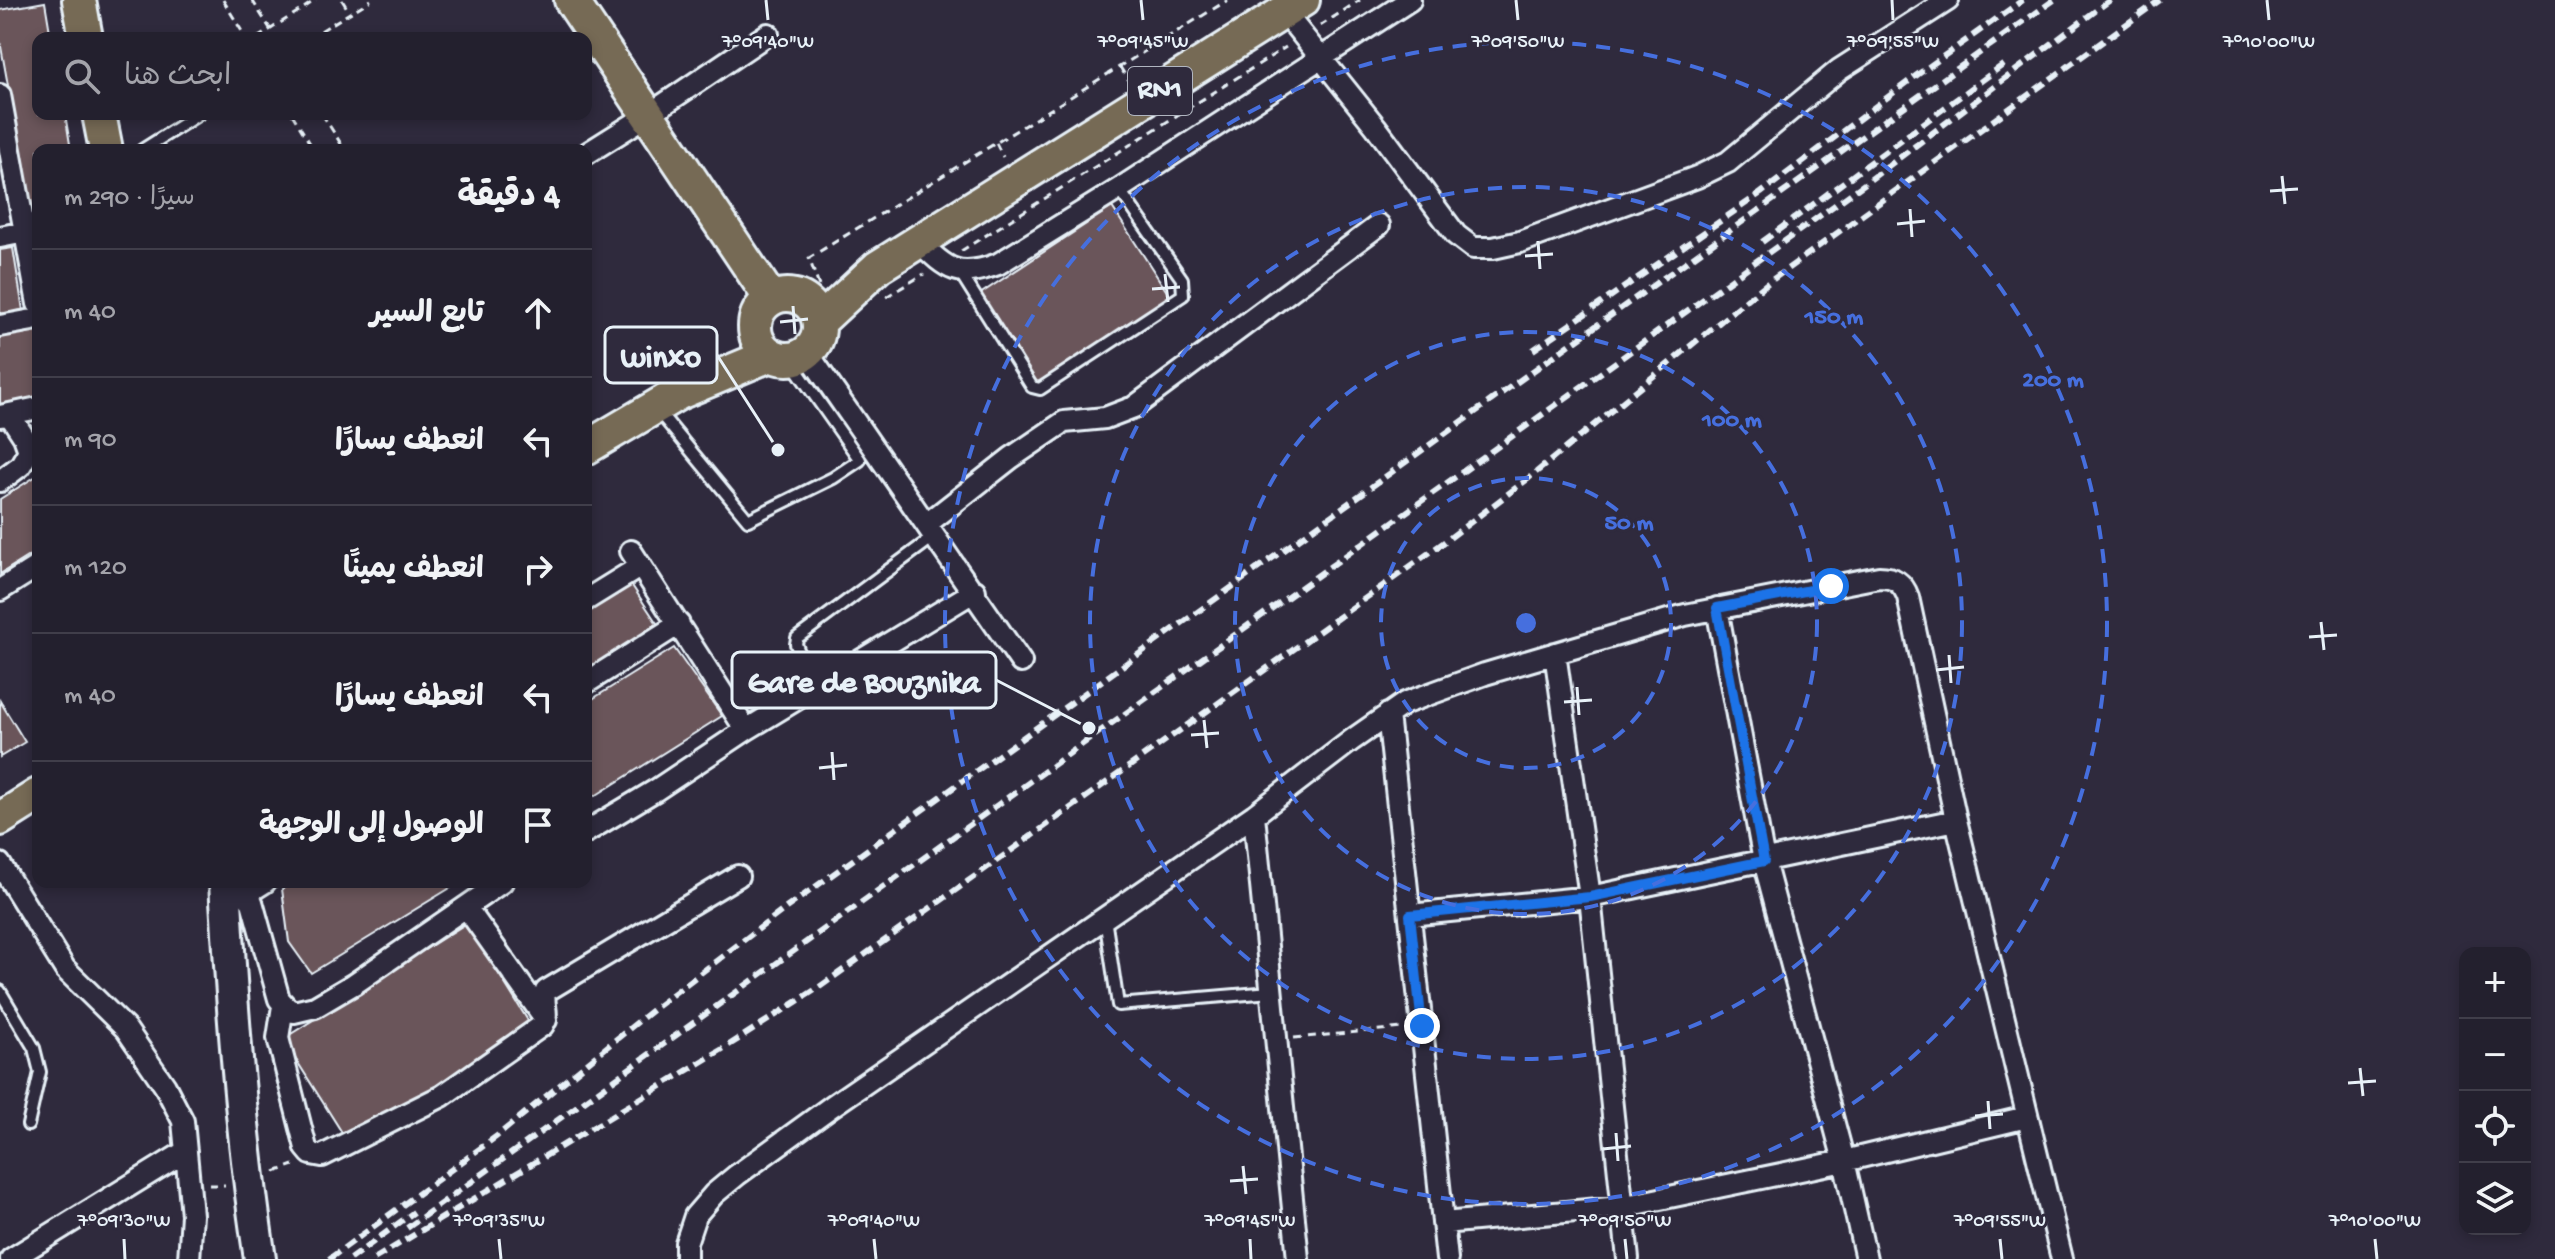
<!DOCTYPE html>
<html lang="ar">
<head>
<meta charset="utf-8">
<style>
	:root { --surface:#23202e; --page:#2f2d3a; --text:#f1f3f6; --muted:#a3a3aa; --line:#403e4a }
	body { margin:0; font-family:"Gochi Hand","Playpen Sans Arabic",sans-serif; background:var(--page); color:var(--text); direction:rtl }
	.controls { position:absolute; right:24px; bottom:24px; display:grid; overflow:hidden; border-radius:16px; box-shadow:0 4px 12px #0003 }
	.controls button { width:72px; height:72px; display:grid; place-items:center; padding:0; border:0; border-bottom:2px solid var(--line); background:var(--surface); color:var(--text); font:40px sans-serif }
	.stop { position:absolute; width:24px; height:24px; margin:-18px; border:6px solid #1a73e8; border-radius:50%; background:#fff }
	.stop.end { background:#1a73e8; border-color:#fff; box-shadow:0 2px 8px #0008 }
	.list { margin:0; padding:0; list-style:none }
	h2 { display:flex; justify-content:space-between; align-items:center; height:104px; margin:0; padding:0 32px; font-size:34px }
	h2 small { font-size:26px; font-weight:400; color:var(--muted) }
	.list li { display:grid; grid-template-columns:52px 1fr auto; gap:24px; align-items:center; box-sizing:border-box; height:128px; padding:0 32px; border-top:2px solid var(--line) }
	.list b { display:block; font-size:30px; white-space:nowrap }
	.list em { font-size:26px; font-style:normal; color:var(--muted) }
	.icon { flex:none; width:44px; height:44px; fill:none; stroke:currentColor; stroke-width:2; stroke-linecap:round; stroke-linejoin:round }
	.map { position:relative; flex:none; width:2555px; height:1259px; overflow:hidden; direction:ltr }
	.search { position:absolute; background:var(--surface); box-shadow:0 4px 12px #0003; left:32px; top:32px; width:560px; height:88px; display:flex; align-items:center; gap:20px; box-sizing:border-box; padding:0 28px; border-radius:16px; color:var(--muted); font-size:30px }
	.panel { position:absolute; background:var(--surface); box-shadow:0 4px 12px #0003; left:32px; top:144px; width:560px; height:744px; border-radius:16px; direction:rtl }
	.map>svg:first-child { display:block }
</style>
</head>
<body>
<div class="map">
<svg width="2555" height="1259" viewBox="0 0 2555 1259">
	<rect width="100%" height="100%" fill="#2f2a3d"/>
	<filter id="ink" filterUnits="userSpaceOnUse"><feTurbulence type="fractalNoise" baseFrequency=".0125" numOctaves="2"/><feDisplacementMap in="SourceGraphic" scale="16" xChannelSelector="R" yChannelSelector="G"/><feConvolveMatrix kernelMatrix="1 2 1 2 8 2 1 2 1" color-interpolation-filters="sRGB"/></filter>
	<g filter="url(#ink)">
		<path fill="#6b555a" stroke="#e8f1f8" stroke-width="2" d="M45,2L51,38H38V114H65L71,150H38V253L0,41V10Z
			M1112,207L1173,301L1038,389L977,296Z
			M13,248L23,310L0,314V250Z
			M38,328V400L0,406V335Z
			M38,475V550L0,574V499Z
			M629,581L662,631L586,677V607Z
			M674,648L722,716L595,796L586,782V703Z
			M0,701L25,742L0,757Z
			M294,882H460L311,973L289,942L282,889Z
			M467,923L532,1027L348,1142L283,1039Z"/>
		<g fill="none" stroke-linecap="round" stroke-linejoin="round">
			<defs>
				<path id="lane" d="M142,150L199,114
					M960,272L1032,387L1040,389L1183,295L1182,279L1119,189
					M659,412L748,520L833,478L860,460L789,359
					M812,690L796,644L797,638L936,535
					M1105,918L1118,1005L1271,992
					M0,991L34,1048L40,1072L28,1125"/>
				<path id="street" d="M1284,12L1376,127L1456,235L1473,248H1493L1520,242L1697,177L1728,162L1839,70L1948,0
					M0,95L38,304
					M586,154L648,115L768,34
					M0,237L25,232
					M919,242C948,270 958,279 998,264L1119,189L1410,0
					M0,326L38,319
					M807,352L1021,662
					M0,416L38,408
					M0,481L20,466L29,451L24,437L9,414
					M928,523L1011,458L1064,422L1105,418L1134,407L1379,225
					M631,551L746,730
					M0,590L38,566
					M586,600L641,566
					M1717,608L1764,861L1844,1161L1866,1259
					M1555,653L1590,897L1628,1259
					M586,683L679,624
					M1388,714L1447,1259
					M1254,815L1298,1259
					M586,832L656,790L746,730L975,591
					M0,864L65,969L126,1029L165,1086L183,1121L192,1215L189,1259
					M231,882L239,887L252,902L279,999L287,1008L294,1012L315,1007L354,984L502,882
					M246,894L265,882
					M466,907L546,1020
					M1410,915L1590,897L1956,820
					M283,1006L278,1038L306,1148L311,1154L322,1156L442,1096L543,1025C550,1012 541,1002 546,991L738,876
					M1443,1223L1621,1207L1844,1161L2027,1117
					M11,1259L186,1151
					M686,1259V1243L695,1216L714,1194L737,1175L832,1106L1254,815L1352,740L1405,703L1485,674L1685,615L1879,577C1895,577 1903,583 1908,597L1956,820L2062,1259"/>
				<path id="secondary" d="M225,882C232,1008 241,1134 260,1259"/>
				<path id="primary" d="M79,0L86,38
					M571,0L771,299
					M99,114L106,150
					M755 327a32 32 0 1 1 64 0a32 32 0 1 1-64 0Z
					M819,322L878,267L1303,0
					M586,448L679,393L770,355
					M0,819L38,795"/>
			</defs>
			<use href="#lane" stroke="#e8f1f8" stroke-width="16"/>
			<use href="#street" stroke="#e8f1f8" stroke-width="26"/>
			<use href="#secondary" stroke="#e8f1f8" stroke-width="36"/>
			<use href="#primary" stroke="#e8f1f8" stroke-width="38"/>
			<path stroke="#e8f1f8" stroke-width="3" stroke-dasharray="8 6" stroke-linecap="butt" d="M223,0L246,38
				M252,0L276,38
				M342,0L350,13
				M1320,26L1360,0
				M257,38L316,0
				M309,38L371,0
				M1120,67L1128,80
				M292,114L314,150
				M322,114L345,150
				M996,143L1003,157
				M961,251L1286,47
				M819,286L809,258L1228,0
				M886,297L924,274
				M1294,1038L1402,1028
				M275,1172L294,1165
				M209,1185H225"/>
			<use href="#lane" stroke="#2f2a3d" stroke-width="10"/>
			<use href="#street" stroke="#2f2a3d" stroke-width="20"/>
			<use href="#secondary" stroke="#2f2a3d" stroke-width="30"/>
			<use href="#primary" stroke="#766a54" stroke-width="32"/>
			<path stroke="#e8f1f8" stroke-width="6" stroke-dasharray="12 6" stroke-linecap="butt" d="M1762,242L2007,62
				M1533,350L1761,193L1917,75L2023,0
				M407,1228L1867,182L2110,0
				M329,1259L497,1136L656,1007L786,908L1492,400L2054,0
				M350,1259L414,1212
				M374,1259L726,1047L818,988L1443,543L1529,478L1765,285L2160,0"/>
		</g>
	</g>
	<g fill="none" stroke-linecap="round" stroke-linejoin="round" filter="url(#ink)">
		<path stroke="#1a73e8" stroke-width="10" d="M1422,1026L1410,915L1590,897L1764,861L1717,608L1831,586"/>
	</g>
	<path fill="none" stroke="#e8f1f8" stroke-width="3" d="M766,0L768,20M1141,0L1143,20M1516,0L1518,20M1892,0L1893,20M2267,0L2269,20M2282,176L2285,204M2270,191L2298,189M1910,209L1912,237M1897,224L1925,221M1538,241L1540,269M1525,256L1553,254M1165,274L1168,302M1152,289L1180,287M793,306L795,334M780,322L808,319M2321,622L2324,650M2309,637L2337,635M1949,655L1951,683M1936,670L1964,667M1577,687L1579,715M1564,702L1592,700M1204,720L1207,748M1191,735L1219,733M832,752L834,780M819,768L847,765M2360,1068L2363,1096M2348,1083L2376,1081M1988,1101L1990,1129M1975,1116L2003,1114M1616,1133L1618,1161M1603,1149L1631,1146M1243,1166L1246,1194M1230,1181L1258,1179M124,1239L125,1259M499,1239L501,1259M874,1239L876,1259M1250,1239L1251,1259M1625,1239L1627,1259M2000,1239L2002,1259M2375,1239L2377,1259"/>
	<g fill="none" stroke="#466fde" stroke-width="4" stroke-dasharray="14 10">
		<circle cx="1526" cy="623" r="145"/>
		<circle cx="1526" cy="623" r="291"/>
		<circle cx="1526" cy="623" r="436"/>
		<circle cx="1526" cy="623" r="581"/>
	</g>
	<g text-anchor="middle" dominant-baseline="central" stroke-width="6" stroke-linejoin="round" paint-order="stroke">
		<rect fill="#2f2a3d" stroke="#b0b5c0" stroke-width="2" x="1128" y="67" width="64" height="48" rx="6"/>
		<g font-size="28" font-weight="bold" fill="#e8f1f8">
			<text x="1160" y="91">RN1</text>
		</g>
	</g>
	<g font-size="20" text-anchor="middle" fill="#e8f1f8" stroke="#2f2a3d" stroke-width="6" stroke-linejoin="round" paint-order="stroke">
		<text x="768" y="47">7°09'40"W</text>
		<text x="1143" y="47">7°09'45"W</text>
		<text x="1518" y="47">7°09'50"W</text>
		<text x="1893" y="47">7°09'55"W</text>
		<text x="2269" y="47">7°10'00"W</text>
		<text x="124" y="1226">7°09'30"W</text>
		<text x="499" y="1226">7°09'35"W</text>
		<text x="874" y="1226">7°09'40"W</text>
		<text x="1250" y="1226">7°09'45"W</text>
		<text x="1625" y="1226">7°09'50"W</text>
		<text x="2000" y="1226">7°09'55"W</text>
		<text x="2375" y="1226">7°10'00"W</text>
	</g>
	<circle cx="1526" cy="623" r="12" fill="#466fde" stroke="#2f2a3d" stroke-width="4"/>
	<g font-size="24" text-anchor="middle" font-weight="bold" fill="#466fde" stroke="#2f2a3d" stroke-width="6" stroke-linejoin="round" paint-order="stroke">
		<text x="1834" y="323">150 m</text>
		<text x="2053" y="386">200 m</text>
		<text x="1732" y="426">100 m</text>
		<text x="1629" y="529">50 m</text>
	</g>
	<path fill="none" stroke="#e8f1f8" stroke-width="3" d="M778 450L717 355M1089 728L996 680"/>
	<g fill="#e8f1f8" stroke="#2f2a3d" stroke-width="3">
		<circle cx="778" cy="450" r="8"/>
		<circle cx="1089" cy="728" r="8"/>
	</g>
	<g fill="#2f2a3d" stroke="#e8f1f8" stroke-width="3">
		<rect x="605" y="327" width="112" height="56" rx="8"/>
		<rect x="732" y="652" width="264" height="56" rx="8"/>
	</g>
	<g font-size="32" text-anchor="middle" font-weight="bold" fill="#e8f1f8">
		<text x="661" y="366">winxo</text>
		<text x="864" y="691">Gare de Bouznika</text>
	</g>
</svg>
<div class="controls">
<button>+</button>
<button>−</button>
<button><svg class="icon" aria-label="locate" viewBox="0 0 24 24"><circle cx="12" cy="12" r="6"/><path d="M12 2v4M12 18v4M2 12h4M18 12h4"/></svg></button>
<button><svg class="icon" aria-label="layers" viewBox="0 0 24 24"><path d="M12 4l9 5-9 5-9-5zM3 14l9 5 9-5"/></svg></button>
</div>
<div class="stop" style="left:1831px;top:586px"></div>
<div class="stop end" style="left:1422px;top:1026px"></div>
<div class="search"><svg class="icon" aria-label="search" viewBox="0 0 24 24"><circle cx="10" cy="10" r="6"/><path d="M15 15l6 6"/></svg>ابحث هنا</div>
<section class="panel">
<h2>4 دقيقة<small>سيرًا · 290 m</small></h2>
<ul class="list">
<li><svg class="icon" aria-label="ahead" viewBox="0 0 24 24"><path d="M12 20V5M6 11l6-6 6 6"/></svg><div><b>تابع السير</b></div><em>40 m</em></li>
<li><svg class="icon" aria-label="left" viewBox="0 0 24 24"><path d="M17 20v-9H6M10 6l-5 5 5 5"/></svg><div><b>انعطف يسارًا</b></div><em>90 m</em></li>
<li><svg class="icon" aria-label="right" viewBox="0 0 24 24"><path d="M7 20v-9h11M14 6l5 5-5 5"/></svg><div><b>انعطف يمينًا</b></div><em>120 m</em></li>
<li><svg class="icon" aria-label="left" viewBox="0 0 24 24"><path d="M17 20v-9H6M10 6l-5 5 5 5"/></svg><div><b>انعطف يسارًا</b></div><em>40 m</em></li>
<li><svg class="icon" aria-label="arrive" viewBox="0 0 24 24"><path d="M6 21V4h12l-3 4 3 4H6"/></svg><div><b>الوصول إلى الوجهة</b></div></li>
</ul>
</section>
</div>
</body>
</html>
